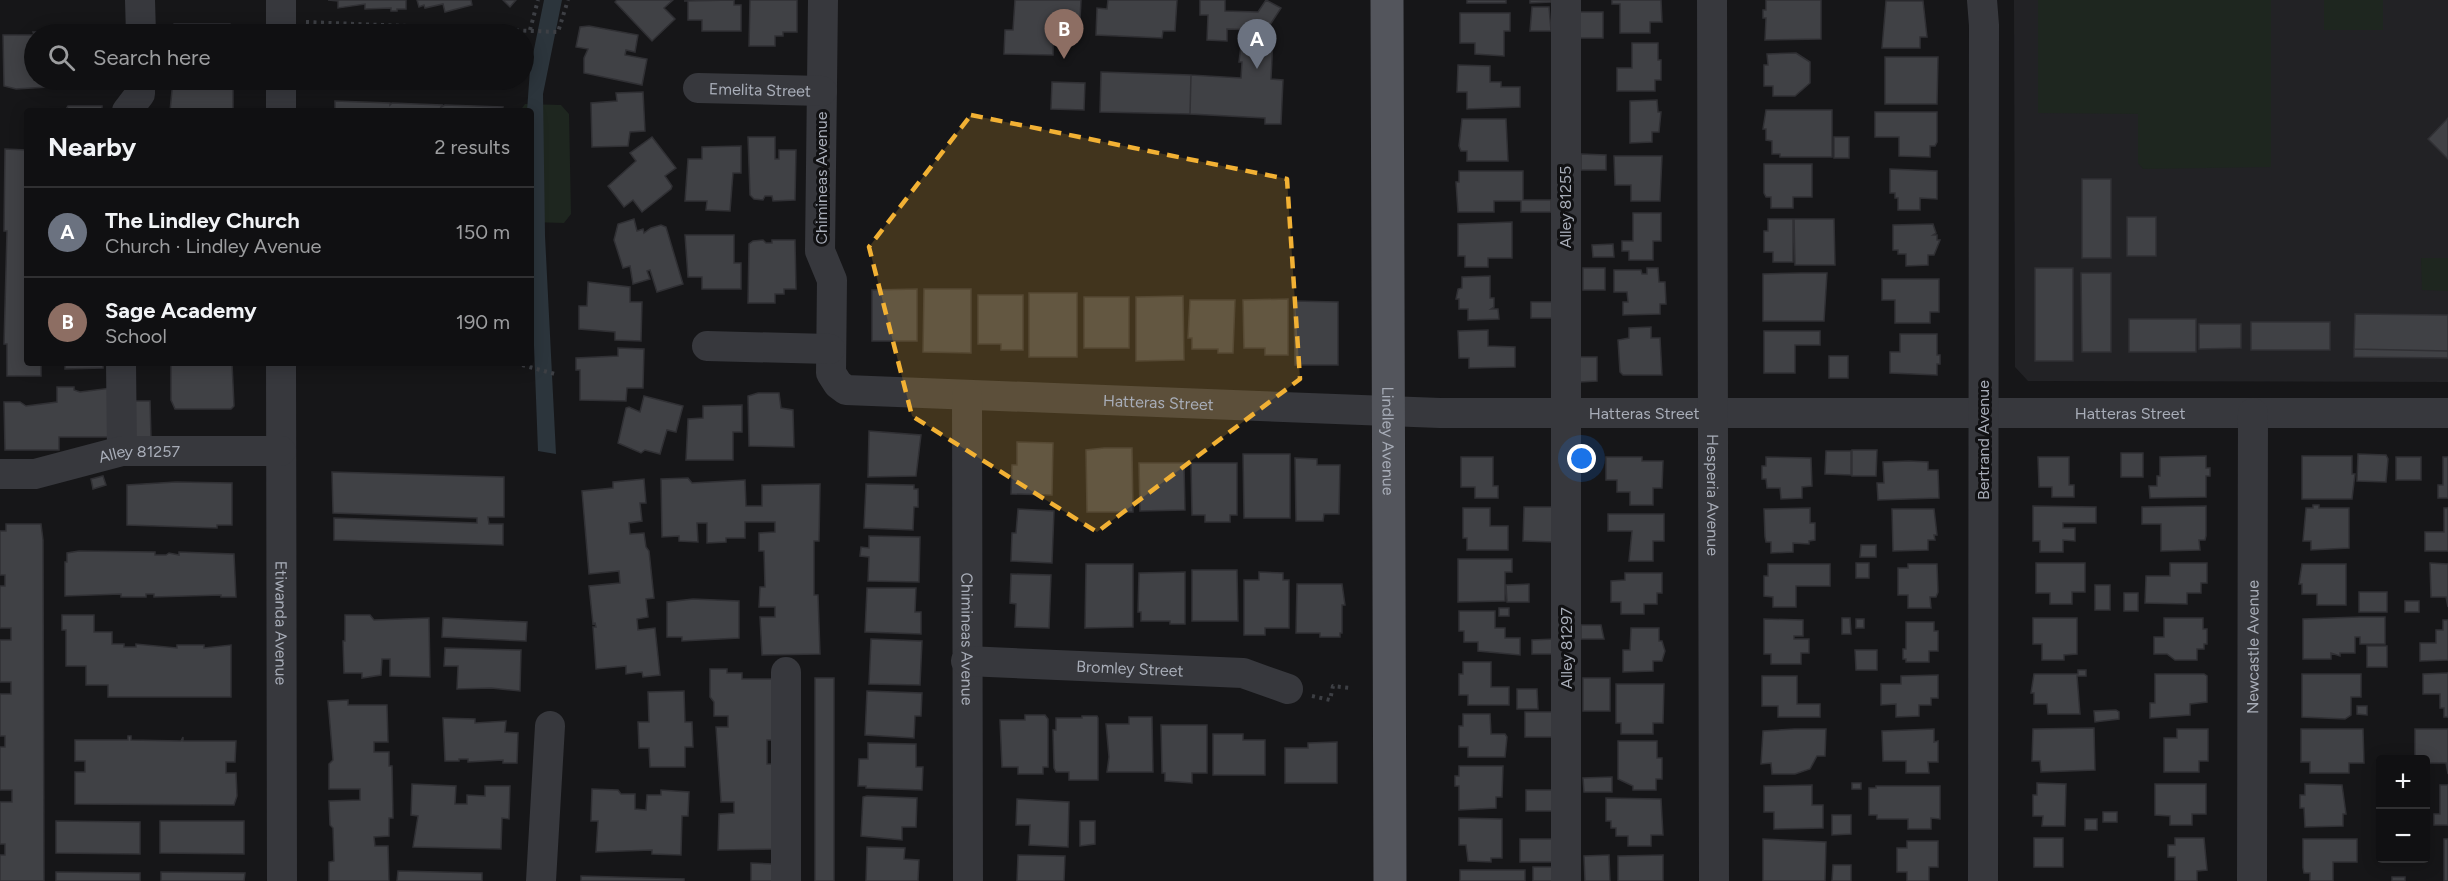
<!DOCTYPE html>
<html lang="en">
<head>
<meta charset="utf-8">
<style>
	:root { --surface:#101012; --page:#1e1e20; --text:#f1f3f6; --muted:#9c9d9f; --line:#303032; --accent:#f2b134 }
	body { margin:0; font-family:Figtree,sans-serif; background:var(--page); color:var(--text) }
	.controls { position:absolute; right:18px; bottom:18px; display:grid; overflow:hidden; border-radius:6px; box-shadow:0 3px 15px #0003 }
	.controls button { width:54px; height:54px; display:grid; place-items:center; padding:0; border:0; border-bottom:2px solid var(--line); background:var(--surface); color:var(--text); font:30px sans-serif }
	.you { position:absolute; left:1582px; top:459px; width:21px; height:21px; margin:-15px; border:4px solid #fff; border-radius:50%; background:#1a73e8; box-shadow:0 0 0 9px #1a73e833 }
	.badge { display:grid; place-items:center; width:39px; height:39px; border-radius:50%; background:var(--accent); color:#fff; font-size:20px; font-weight:700 }
	.pin { position:absolute; translate:-50% -50px; filter:drop-shadow(0 2px 3px #0008) }
	.pin::after { content:''; position:absolute; top:32px; width:21px; height:18px; background:inherit; clip-path:polygon(0 0,100% 0,50% 100%) }
	.list { margin:0; padding:0; list-style:none }
	h2 { display:flex; justify-content:space-between; align-items:center; height:78px; margin:0; padding:0 24px; font-size:26px }
	h2 small { font-size:20px; font-weight:400; color:var(--muted) }
	.list li { display:grid; grid-template-columns:39px 1fr auto; gap:18px; align-items:center; box-sizing:border-box; height:90px; padding:0 24px; border-top:2px solid var(--line) }
	.list b { display:block; font-size:22px; white-space:nowrap }
	.list p { margin:0; font-size:20px; white-space:nowrap; color:var(--muted) }
	.list em { font-size:20px; font-style:normal; color:var(--muted) }
	.icon { flex:none; width:33px; height:33px; fill:none; stroke:currentColor; stroke-width:2; stroke-linecap:round; stroke-linejoin:round }
	.map { position:relative; flex:none; width:2448px; height:881px; overflow:hidden }
	.search { position:absolute; background:var(--surface); box-shadow:0 3px 15px #0003; left:24px; top:24px; width:510px; height:66px; display:flex; align-items:center; gap:15px; box-sizing:border-box; padding:0 21px; border-radius:33px; color:var(--muted); font-size:22px }
	.panel { position:absolute; background:var(--surface); box-shadow:0 3px 15px #0003; left:24px; top:108px; width:510px; height:258px; border-radius:6px }
	.map>svg:first-child { display:block }
</style>
</head>
<body>
<div class="map">
<svg width="2448" height="881" viewBox="0 0 2448 881">
	<rect width="100%" height="100%" fill="#161618"/>
	<path fill="#222225" d="M2014,0H2448V382L2028,381L2015,367Z"/>
	<path fill="#1e261f" d="M2038,0H2271V167L2143,169L2138,163V114L2038,113Z
		M2324,0H2383V30H2324Z
		M525,104L561,105L569,114L571,214L564,223L531,222V111H520Z
		M2421,258H2448V291L2422,290Z"/>
	<path fill="#2c353c" d="M544,0H562L543,94L545,236L556,454L538,451L531,267V111H527L530,69Z"/>
	<path fill="#404145" stroke="#303034" stroke-width="1.5" d="M406,0V9H397V11H391V8L365,9V4L338,8V1L328,0Z
		M417,0H471L472,5L445,12L443,4L425,8L424,5L419,7Z
		M503,0H516L510,7Z
		M617,0H673L664,8L675,19L652,41L615,2Z
		M734,0V5H741V31H702V20H688V1H684Z
		M750,0H797V32H783V36H775V46H749Z
		M1015,0H1081L1080,21L1054,20L1053,55L1004,54L1005,30H1013Z
		M1108,0H1177L1175,31H1163L1162,38L1096,35L1097,8L1107,9Z
		M1200,0H1225V11L1258,12L1266,0L1281,8L1268,28L1267,38H1273L1271,79L1283,80L1281,124H1265V118L1190,114L1191,75L1241,78L1242,62H1239L1242,37H1258V30L1227,29V41L1207,40L1208,15H1200Z
		M1467,0H1506V3H1467Z
		M1530,0H1551V2L1530,3Z
		M1612,0H1661L1662,22H1650V33H1620V4H1612Z
		M1766,0H1821V39L1765,40L1766,18H1763V10H1766Z
		M1886,1H1923L1927,37H1920V48H1882Z
		M1532,7H1549L1551,31H1530Z
		M1580,12H1603V38H1580Z
		M1460,13H1510V31H1504V56L1475,54V43H1460Z
		M174,24H230L233,34H170Z
		M589,26L638,35L635,52L626,50L625,55L647,59L642,85L584,73V58L588,49L576,47L580,27Z
		M33,32H49V34H34V80H64V86L16,89L4,86L3,35H34Z
		M81,32L120,34L126,32V34H133H81Z
		M1632,43H1658V60H1661V80H1655V91H1617V68H1632Z
		M1796,53L1810,62V83L1795,96H1773V86H1764V65H1768L1767,54Z
		M1885,57H1938L1937,104H1885Z
		M1458,65L1490,66V82H1501V87H1520V107L1467,109V92H1457Z
		M1101,72L1191,75L1190,114L1100,112Z
		M74,80H133L125,88L80,89L74,87Z
		M173,80H233V111H170Z
		M338,80H353V82H338Z
		M397,80H430L429,87L397,85Z
		M473,80H494V89L472,88Z
		M1052,82L1085,83L1084,110L1051,109Z
		M643,92L645,131L630,132L628,146L592,147L591,103L617,101L616,93Z
		M1657,100L1658,112H1661L1659,132H1652V142L1630,143V101Z
		M335,101L390,103V105L392,103L442,105L441,107L445,105L503,107L502,111H335Z
		M68,106H102V111H65Z
		M1766,110H1832V157H1780V154H1772V141L1766,140V129H1763Z
		M1875,112H1937V142L1935,146H1930V157L1899,156V137H1875Z
		M2448,118V159L2428,139Z
		M1462,119H1506L1508,161H1467V151H1461L1459,146Z
		M652,137L676,168L665,176L672,186L671,189L642,212L633,200L624,207L608,186L636,161L630,153Z
		M748,137H775V159H779V150H796L795,200L773,201L772,196H765L763,200L754,199L750,195Z
		M1834,137H1849V158H1834Z
		M741,146V173H733L730,211L706,210L707,201H685L688,159H702V147Z
		M5,149L27,150V363H41V376H7V344H4L7,231H4Z
		M1581,154L1606,155V170H1581Z
		M1614,156H1662L1660,201H1631V185H1615Z
		M1764,164H1812V197H1793V208H1771V197H1766L1764,193Z
		M1890,169L1937,171V199L1920,198V210H1898V198H1895V193H1890Z
		M1459,171H1523V200H1551V212H1521V201H1494V212H1458L1456,182H1459Z
		M2082,179H2111V258H2082Z
		M1633,213H1661V241H1653V260H1629V251H1622V241H1633Z
		M2127,217H2156V256H2127Z
		M634,219L637,231L643,229L644,233L651,228L661,225L666,227L683,284L657,292L650,270L647,271L650,279L633,284L630,266L623,268L614,240L618,224Z
		M1768,219H1793V262H1773V252H1764V231H1768Z
		M1794,219H1834L1835,265H1795Z
		M1512,222V258H1488V267H1465V256H1458V224Z
		M1933,224L1936,233L1933,235H1937V240H1940L1934,255H1928V265L1906,266V254H1898V250H1893V225Z
		M685,235H734V263H741V289H702V277H688Z
		M763,240L766,243H772V240H795L796,289H784V294H775V303H748L749,244L753,241Z
		M1613,244L1614,257H1593L1592,245Z
		M1583,268H1605V290H1583Z
		M1647,268H1658L1659,282H1665L1666,304H1660V314L1623,315V302H1628L1627,292H1614V270H1641L1642,274H1647Z
		M2035,268H2073V361H2035Z
		M1800,273H1827L1824,321H1763V274Z
		M2081,273H2111V352H2082Z
		M1490,276V298H1494V307L1491,309H1498L1499,319L1468,320V309H1459V299H1456L1458,289L1462,288V277Z
		M1882,279H1939V312H1930V323H1895V300H1882Z
		M588,282L630,287V302H642L641,341L615,340V332L579,329V306H587Z
		M917,289V341H872V290Z
		M924,289H971V353L923,352Z
		M1029,293H1077V357H1029Z
		M978,295H1023V350H1001V344H978Z
		M1183,296L1184,360L1136,361V297Z
		M1084,297H1129V348H1084Z
		M1288,299V355H1265V348H1244L1243,300Z
		M1190,300H1235L1233,353H1218V349H1192V338H1188Z
		M1294,301L1338,302V365H1295Z
		M1531,302H1552V318H1531Z
		M2355,314L2448,315V351L2354,349Z
		M2129,319H2196V352H2129Z
		M2251,322H2330V350H2251Z
		M2199,324H2241V348L2199,349Z
		M1651,327V338H1660L1662,375H1623L1620,372L1618,340L1629,338V328Z
		M1488,330V346L1515,347V367L1469,368V358H1459L1458,331Z
		M1764,331H1820V345H1795V373H1764Z
		M1900,334H1937V355H1940V364H1937V375L1890,373V352H1900Z
		M618,348L644,349L643,388H627L626,401L580,400V370H576V358L618,356Z
		M2354,349L2448,351V358L2354,357Z
		M1829,356H1848V378H1829Z
		M1580,357H1597V381L1580,382Z
		M65,363H103V368L65,369Z
		M171,363H232L234,406L231,409H175L171,400Z
		M57,387H74V390L80,392L111,388V437H59V450H5L4,402H20L26,406L57,402Z
		M758,393H779L781,408L793,410L794,447L749,446L748,396Z
		M644,396L683,406L676,432L667,430L660,454L645,450L641,453L618,443L626,408L629,407L640,412Z
		M132,401H150L151,438H132Z
		M742,405V432H733V460H686L688,419L703,418V406Z
		M869,431L921,435L916,476L868,477Z
		M1017,442L1053,443L1052,495L1011,494L1012,465H1017Z
		M1104,448H1132L1133,512H1087L1086,450Z
		M1852,450H1877L1876,476H1852Z
		M1826,451H1851V475L1825,474Z
		M2121,453H2143V477H2121Z
		M1243,454H1290V518H1244Z
		M2358,454L2386,455L2388,459L2386,482L2357,481Z
		M2206,456V468H2210V476H2206V497L2150,498L2149,486H2157V476H2160V457Z
		M2302,456H2352V474H2355L2352,499H2302Z
		M1461,457H1493V486H1498V498H1475V487H1461Z
		M1606,457H1642V461H1663L1662,488H1653V505H1630V492H1617V480H1606Z
		M1766,457L1811,458L1812,486L1802,487V498L1781,499L1780,488H1767L1766,479H1762V466H1766Z
		M2038,457H2069V485H2074V497H2052V487H2039Z
		M2396,457H2421V480H2396Z
		M2443,457H2448V498H2438V485H2443Z
		M1295,458L1317,459V465H1340L1339,514H1324L1323,521H1296Z
		M1909,461L1928,462V470H1938L1939,498L1878,500L1877,483H1884L1883,462Z
		M1139,463H1184L1185,510L1140,511Z
		M1191,463H1237V515H1230V522H1205V515H1192Z
		M332,472L504,477V517H488L489,524H503V545L334,540V518L477,523V518L333,513Z
		M103,476L106,485L93,489L91,479Z
		M688,478L692,483L745,480L746,506H762V485L820,484L819,541H814V595H818L820,654L762,655L760,617H775V607H759L760,587H765L764,551H759V533L775,532V522H745V538H726V542L707,543V523H697L698,542L679,541V536L662,537L661,479Z
		M644,479L646,503H640L642,521L629,523L630,534L644,533L646,547L649,551L654,598L646,599L648,617L637,619L638,630L655,628L660,675L643,677L642,672L626,674V666L596,669L593,627H596L595,623L593,624L589,586L620,583L619,571L589,574L582,491L613,488V482Z
		M176,482L232,483V525H217V528L127,525V485Z
		M866,484L914,485V489H918V507H914L913,530L864,528Z
		M2313,505H2319V508H2349V548L2311,550V541H2303L2306,508H2313Z
		M2033,506L2096,507V523H2063V528H2075V541L2063,540V552H2040V541H2033Z
		M2206,506V536L2205,540H2199L2200,550L2161,551V524H2142V507Z
		M1524,507H1553V542L1523,541Z
		M1463,508H1490V526H1508V550H1467V538H1463Z
		M1810,508V523H1815V540L1809,541V544L1793,543V552L1771,553V542H1766L1765,537L1764,509Z
		M2444,508H2448V551H2425V532H2444Z
		M1018,509L1054,511L1052,563L1011,561L1012,533H1016Z
		M1892,509H1934L1937,535H1934L1935,540H1928V550L1893,551Z
		M1608,514H1664V541H1653V561H1629L1632,531H1608Z
		M6,524H41L43,540L44,881H0V855H5V844H0V802H12V790H0V747H5V736H0V694H11V682H0V640H11V628H0V586H5V575H0V531H6Z
		M869,536L920,537L919,582L868,581L869,557L860,556L861,547L869,548Z
		M1861,545H1876V557H1860Z
		M79,551L155,552V555H166L169,553L179,555V552L234,554L236,597H221V595L154,597V594H146V597H121V594L65,596V562H67V553Z
		M1458,559H1512V572H1505V601L1458,602Z
		M1856,563H1869V578H1856Z
		M2036,563H2085V592H2072V604H2050V593H2036Z
		M2170,563H2207V583H2201V593H2187V604L2145,603L2146,576H2170Z
		M2430,563L2448,564V607L2446,597H2431Z
		M1086,564H1133V627L1085,628Z
		M1768,564H1830V586H1796V607H1773V597L1764,596V576H1768Z
		M1908,564H1937L1938,592L1936,597H1930L1931,608H1908V595H1898V568H1908Z
		M2302,564H2346V605H2317V594H2302V584H2299Z
		M1192,570H1237L1238,621H1192Z
		M1185,572V624H1170V621H1141V612H1138L1139,573Z
		M1259,572L1283,573V580H1289V628H1265V635H1244V580H1259Z
		M1625,573H1662V593H1657V604H1644V614H1621V602H1611V581L1625,580Z
		M1011,574L1051,575L1049,628L1015,627L1016,604L1010,603Z
		M1297,584H1342L1345,605H1342V633H1340V637H1320V633H1296Z
		M1529,584V602H1507L1506,585Z
		M2095,585H2110V610H2095Z
		M867,588H916L915,612H921V634L865,632Z
		M2359,592H2387V612H2359Z
		M2124,593H2138V611H2124Z
		M693,599L739,601V638L682,641V637H667V602Z
		M2405,601H2419V612H2405Z
		M1499,608H1509V616H1499Z
		M1459,611H1495V628H1505V638H1520V655L1478,651V642H1464V631H1459Z
		M62,615H94V632H112V644H124V647H136V644L177,648V645H204V648L231,645V697H108V685H86V666H66V630H62Z
		M345,615H370L374,620L429,618L430,677L390,676V659H382L381,675L362,678V673H344L343,641H345Z
		M2359,617H2385V644H2360V637H2355V653H2340V656L2331,653V659H2303V619Z
		M443,618L527,622L526,641L442,637Z
		M1842,618H1850L1851,634H1842Z
		M2033,618H2077V654L2064,655V660H2042V644H2033Z
		M2164,618H2203V629H2207V644H2204V649H2197V660H2175L2167,654H2154V637H2164Z
		M1764,619L1803,620V636H1794V639H1809V653H1801V664H1771V654H1764Z
		M1856,619H1864V628H1856Z
		M2443,620H2448V660L2420,661V643H2436V630H2443Z
		M1906,622H1934V631H1938V651H1929V662H1906V659H1903V649H1906Z
		M1581,625H1601L1604,639H1581Z
		M1631,628H1659V641H1662L1665,651L1662,661H1653V671L1623,672V650H1630Z
		M871,639L922,641L920,685L869,684Z
		M1555,639V654H1532V640Z
		M2367,646H2387V667H2367Z
		M445,648L521,650L520,691L491,688L457,689L458,666H444Z
		M1855,650H1877V670H1856Z
		M1463,662H1491V687H1509V705H1468V695H1459V674H1463Z
		M710,669H727V673H742V679H773L772,740H767V764H772L779,849L718,850L719,814L734,813V802H721L716,727H728V716H714V702L710,697Z
		M2078,670H2086V676H2077L2080,714H2048L2047,704H2034V693H2031L2034,674H2078Z
		M2448,673V717H2444V708H2440V694H2423V674Z
		M2155,674H2204L2207,676V702L2190,704V715L2150,718V703H2155Z
		M2302,674H2361V697H2351V715L2345,719L2302,717Z
		M1938,675V698H1931V705H1919V716L1896,717V704L1881,705V684H1901V676Z
		M1762,676H1797V704H1820V717H1778V706H1762Z
		M815,678H834V881H815Z
		M1583,678H1610V711H1583Z
		M1616,684H1664L1663,723H1653V734H1621V723H1616Z
		M1517,689H1537L1538,709H1517Z
		M684,691L685,722H692L693,747H685V767H650L649,748H639L638,722H649L648,692Z
		M867,691L922,693L921,716H915L914,738L865,735Z
		M348,700V705H387L388,742H374V752H389V766H392L393,818H389V836L374,837L375,846H388L389,881H329V862L334,861L333,828L330,825L329,801L360,800V789H329V764L333,760L328,701Z
		M2357,706H2367V715L2357,714Z
		M2116,710L2119,712V719L2095,722L2094,711Z
		M1525,712H1554V737H1525Z
		M1463,714H1490L1491,734H1505L1507,737L1505,757H1468V747H1459V726H1463Z
		M1025,715H1045L1048,719V767H1043V774H1018V767H1002L1000,720H1025Z
		M1082,716H1097L1098,718V780H1069V772H1056L1054,768L1053,730H1056V718H1082Z
		M1129,717H1152L1153,772H1107L1109,757L1106,724H1129Z
		M443,718L475,719V723L506,721L505,732L518,733L517,763H503V760L468,762V759H459V761H445Z
		M1161,725H1207V773H1192V783L1165,781V773H1162Z
		M2094,728L2095,770L2041,772L2040,761H2032L2033,729Z
		M1794,729H1826L1825,756H1817L1810,769L1795,774H1772L1771,763L1761,764L1763,731Z
		M1934,729V742L1938,741V762H1928L1929,773H1906V761H1883L1882,731Z
		M2177,729H2208V761H2199V772H2164V738H2177Z
		M2301,729H2363L2364,763H2349V773H2310V762H2301Z
		M2415,729H2448V774L2446,763H2426V760H2415Z
		M1213,734H1243V740H1265V775H1213Z
		M128,736H131V740L181,741L183,737V741H236L235,762H226V773H236L237,796L234,805L75,804V772H85V761H75V740H128Z
		M1618,741H1657V758H1662V779H1656V790H1633V786L1618,779Z
		M1337,742V783H1285V748H1308V743Z
		M868,743L916,744V767H923L922,790L866,788V786H858L859,759H868Z
		M1459,766H1503L1502,797H1496V808L1459,810V786H1455V776H1459Z
		M1612,777V792H1584L1583,778Z
		M1852,783H1861V789H1852Z
		M2037,783L2066,784L2065,826H2042L2043,816H2033V795H2037Z
		M412,784L456,786L455,804H467V795L485,796V786H510L509,819L502,818L501,849L413,847L418,816L411,815Z
		M2155,784H2206V814H2192V825H2170V816L2155,815Z
		M2305,784L2342,785L2346,814H2343V826L2305,827L2304,808H2300V795H2305Z
		M1812,785V805H1823V828L1774,829V812H1764V786Z
		M2440,785H2448V825H2434V814H2440Z
		M1876,786H1940V819L1931,818V829H1908V819H1877V815H1869V788H1876Z
		M592,789L618,790L621,794H635V809L646,810L647,795H661V790L689,792L688,816H682L681,855L652,854V850L596,852L598,821H591Z
		M1526,790H1554V811H1526Z
		M867,796L917,798L916,827H902V840L861,836L863,797Z
		M1606,798L1661,799L1663,835H1651V846H1628V836H1616V828H1611V821H1606Z
		M1017,799L1069,802L1068,847L1029,845L1030,825H1016Z
		M2103,812H2117V822H2103Z
		M1832,815H1851V834L1832,835Z
		M1459,818L1502,819V858H1491V862L1468,861L1466,845H1459Z
		M2085,819H2097V830H2085Z
		M56,821L140,822V854L56,853Z
		M160,821H244V854L160,853Z
		M1080,821H1095V844L1080,846Z
		M2034,838H2063V867H2034Z
		M2175,838H2204L2207,870L2197,871V881H2175V857H2168V845H2175Z
		M1520,839H1554V862H1520Z
		M1763,839L1826,842L1825,881H1763Z
		M2303,839H2357V862H2333V881H2310V873H2304L2303,868Z
		M2444,839H2448V881H2444Z
		M1907,841H1938V867H1929V881H1907V872H1897V848H1907Z
		M867,847L905,848L904,859L919,860L918,881H866Z
		M1018,855L1065,856L1064,881H1017Z
		M1609,855L1610,881H1585L1584,856Z
		M1663,855V881H1618V856Z
		M751,863L773,864V881H751Z
		M1833,865H1851V881H1832Z
		M1533,867H1556V881H1533Z
		M1460,870H1525V881H1460Z
		M398,871L482,873V881H397Z
		M56,872L140,873V881H56Z
		M161,872L245,873L244,881H161Z
		M581,876L684,879V881H581Z
		M2392,877H2405V881H2392Z"/>
	<g fill="none" stroke-linecap="round" stroke-linejoin="round">
		<path stroke="#3d3f44" stroke-width="4" stroke-dasharray="3 4.5" stroke-linecap="butt" d="M306,22L558,32L568,0
			M530,30L538,0
			M515,363L555,374
			M1312,696L1330,700L1333,686L1350,688"/>
		<g stroke="#37383d" stroke-width="30">
			<path d="M140,0L141,34"/>
			<path d="M281,0V34"/>
			<path id="s1" d="M823,0L820,251L832,280L831,373L838,384L846,390L1440,413H2448"/>
			<path d="M1566,0V881"/>
			<path id="s2" d="M1712,0L1714,881"/>
			<path d="M1982,0L1984,25L1983,881"/>
			<path d="M281,80V111"/>
			<path id="s3" d="M698,88L822,91"/>
			<path d="M127,111L140,94V80"/>
			<path d="M707,346L830,349"/>
			<path d="M121,363L122,451"/>
			<path id="s4" d="M281,363L282,881"/>
			<path id="s5" d="M967,396L968,881"/>
			<path id="s6" d="M0,474H35L122,451H281"/>
			<path id="s7" d="M966,661L1243,673L1288,689"/>
			<path d="M541,881L550,726"/>
			<path d="M786,881V672"/>
			<path id="s8" d="M2252,881L2253,413"/>
		</g>
		<path stroke="#53555c" stroke-width="33" id="s9" d="M1387,0L1390,881"/>
	</g>
	<path fill="#f2b134" fill-opacity="0.2" stroke="#f2b134" stroke-width="4.5" stroke-dasharray="12 8" stroke-linejoin="round" d="M971,115L1287,179L1300,379L1097,532L912,416L869,247Z"/>
	<g text-anchor="middle" dominant-baseline="central" stroke-width="6" stroke-linejoin="round" paint-order="stroke">
		<g font-size="16" fill="#a8adb8" stroke="#111113">
			<text stroke="none"><textPath href="#s3" startOffset="62">Emelita Street</textPath></text>
			<text transform="translate(821 178) rotate(-90)">Chimineas Avenue</text>
			<text transform="translate(1565 207) rotate(-90)">Alley 81255</text>
			<text stroke="none"><textPath href="#s1" startOffset="711">Hatteras Street</textPath></text>
			<text stroke="none"><textPath href="#s1" startOffset="1197">Hatteras Street</textPath></text>
			<text stroke="none"><textPath href="#s1" startOffset="1683">Hatteras Street</textPath></text>
			<text stroke="none"><textPath href="#s9" startOffset="441">Lindley Avenue</textPath></text>
			<text transform="translate(1983 440) rotate(-90)">Bertrand Avenue</text>
			<text stroke="none"><textPath href="#s6" startOffset="142">Alley 81257</textPath></text>
			<text stroke="none"><textPath href="#s2" startOffset="495">Hesperia Avenue</textPath></text>
			<text stroke="none"><textPath href="#s4" startOffset="260">Etiwanda Avenue</textPath></text>
			<text stroke="none"><textPath href="#s5" startOffset="243">Chimineas Avenue</textPath></text>
			<text stroke="none"><textPath href="#s8" startOffset="234">Newcastle Avenue</textPath></text>
			<text transform="translate(1566 648) rotate(-90)">Alley 81297</text>
			<text stroke="none"><textPath href="#s7" startOffset="164">Bromley Street</textPath></text>
		</g>
	</g>
</svg>
<div class="controls">
<button>+</button>
<button>−</button>
</div>
<div class="you"></div>
<div class="pin badge" style="left:1257px;top:69px;background:#6b7280">A</div>
<div class="pin badge" style="left:1064px;top:59px;background:#8d6e63">B</div>
<div class="search"><svg class="icon" aria-label="search" viewBox="0 0 24 24"><circle cx="10" cy="10" r="6"/><path d="M15 15l6 6"/></svg>Search here</div>
<section class="panel">
<h2>Nearby<small>2 results</small></h2>
<ul class="list">
<li><span class="badge" style="background:#6b7280">A</span><div><b>The Lindley Church</b><p>Church · Lindley Avenue</p></div><em>150 m</em></li>
<li><span class="badge" style="background:#8d6e63">B</span><div><b>Sage Academy</b><p>School</p></div><em>190 m</em></li>
</ul>
</section>
</div>
</body>
</html>
